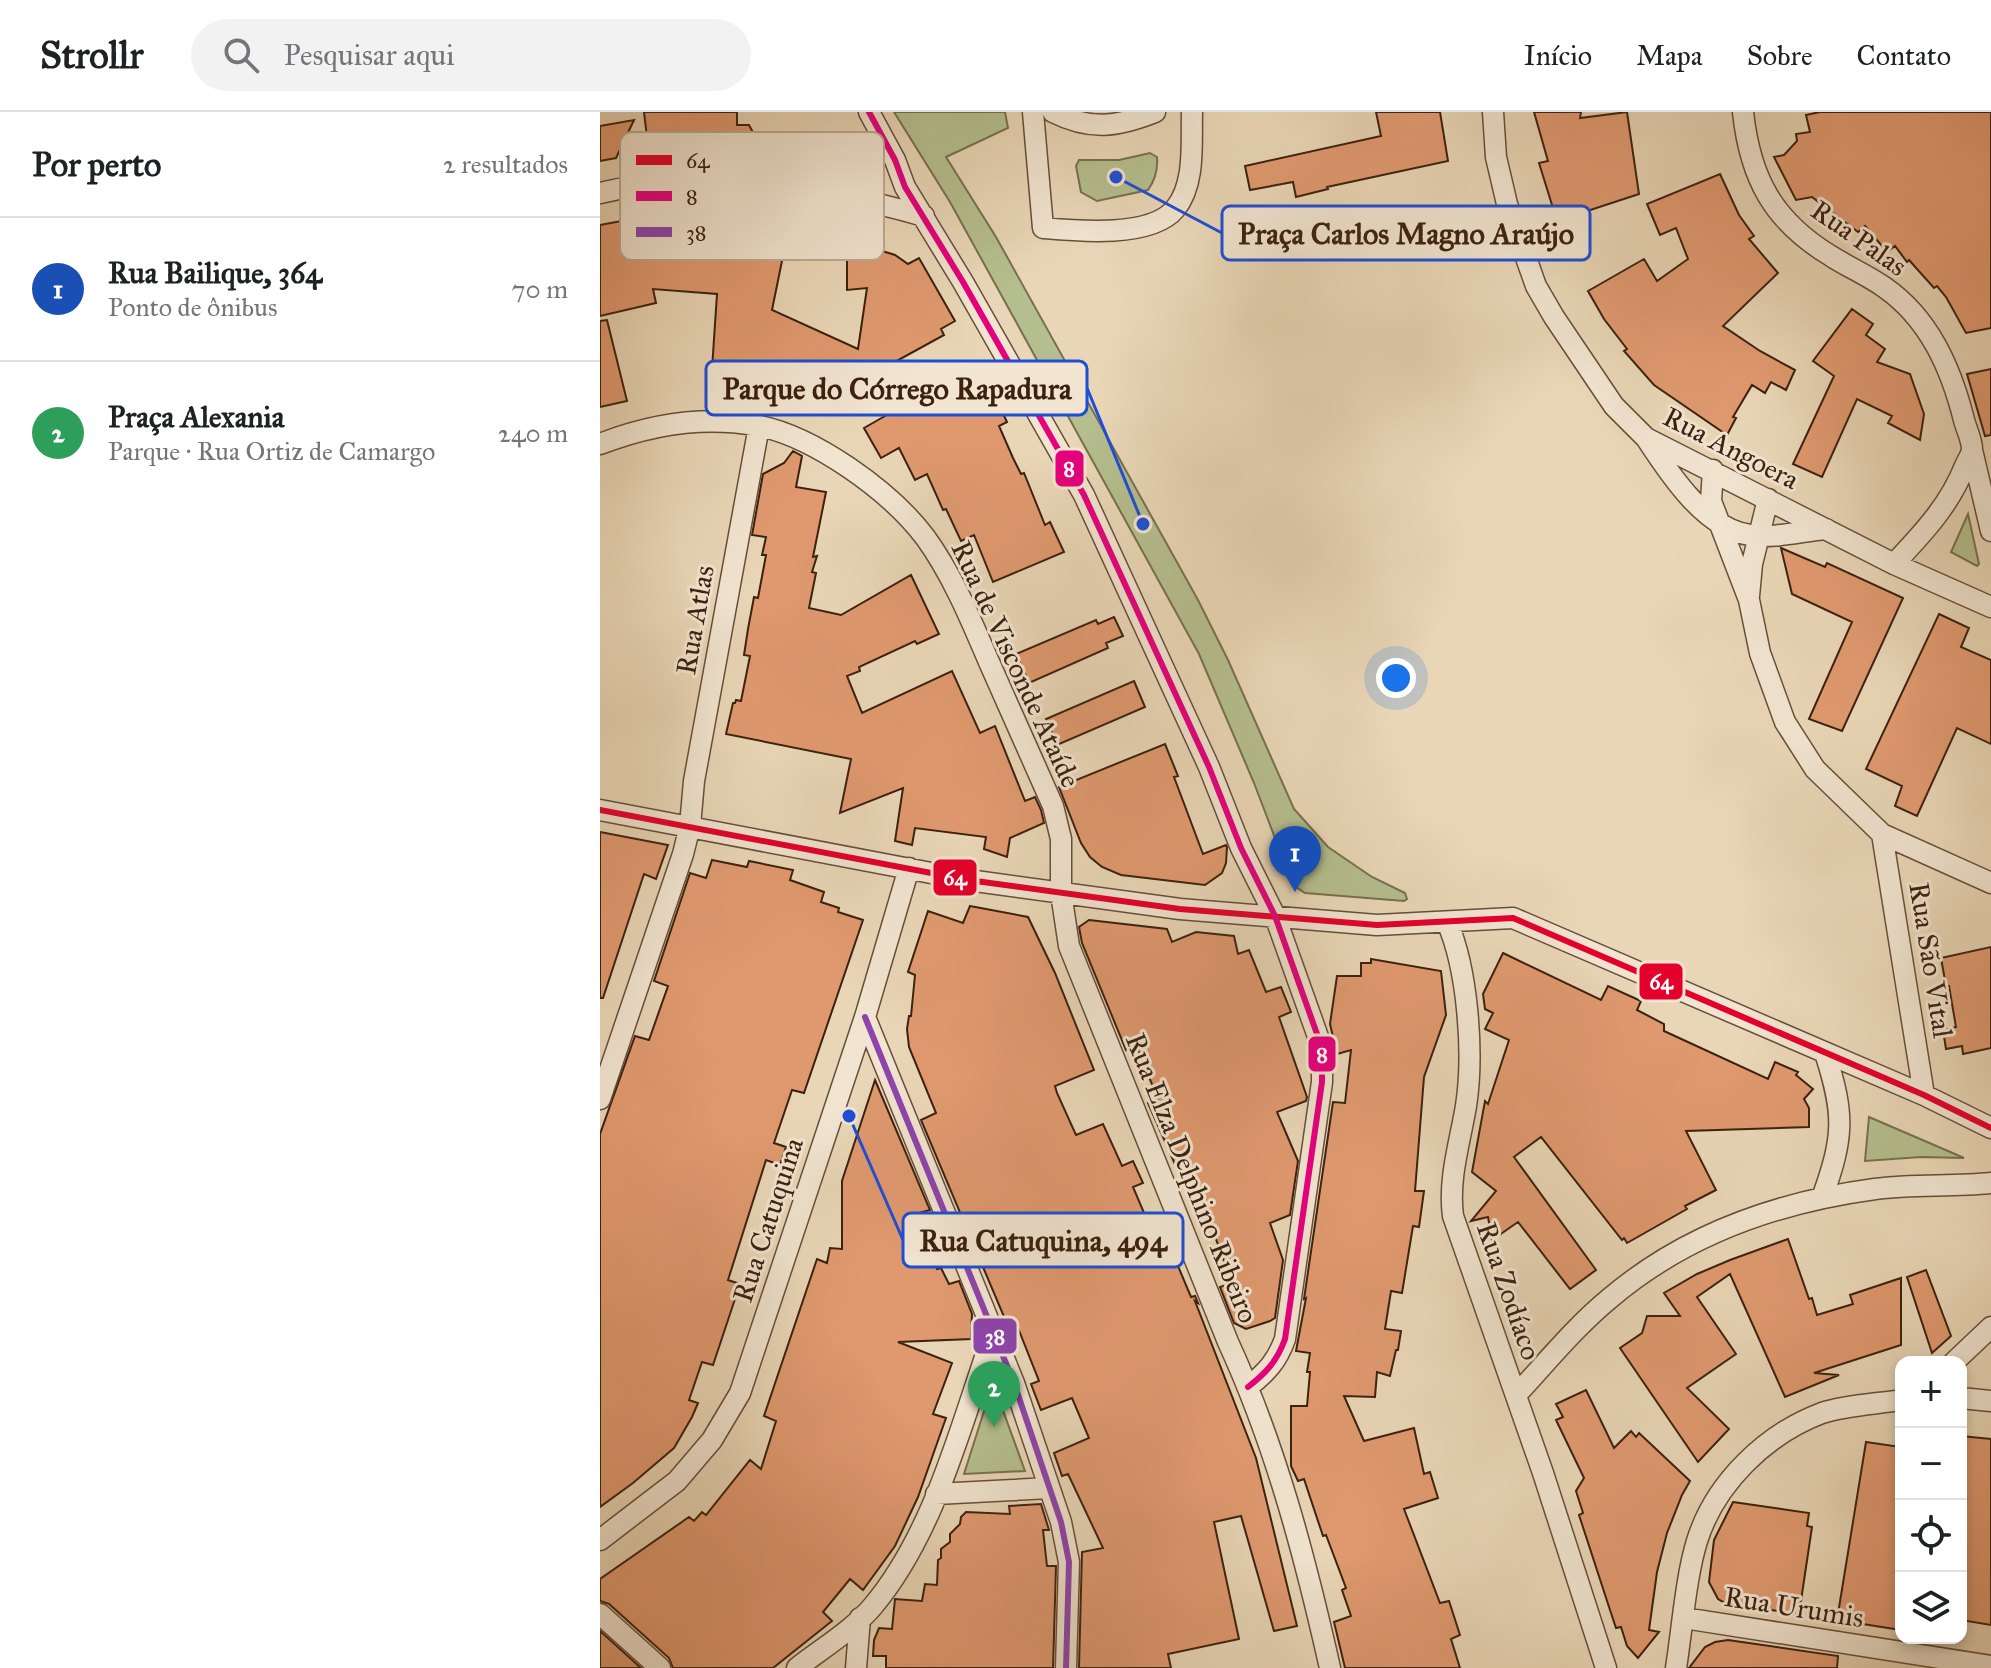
<!DOCTYPE html>
<html lang="pt">
<head>
<meta charset="utf-8">
<style>
	:root { --surface:#fff; --page:#f2f2f2; --text:#202124; --muted:#757577; --line:#e0e0e0; --accent:#8f2418 }
	body { margin:0; font-family:"IM FELL Great Primer",serif; background:var(--page); color:var(--text) }
	.controls { position:absolute; right:24px; bottom:24px; display:grid; overflow:hidden; border-radius:16px; box-shadow:0 4px 12px #0003 }
	.controls button { width:72px; height:72px; display:grid; place-items:center; padding:0; border:0; border-bottom:2px solid var(--line); background:var(--surface); color:var(--text); font:40px sans-serif }
	.you { position:absolute; left:796px; top:566px; width:28px; height:28px; margin:-20px; border:6px solid #fff; border-radius:50%; background:#1a73e8; box-shadow:0 0 0 12px #1a73e833 }
	.badge { display:grid; place-items:center; width:52px; height:52px; border-radius:50%; background:var(--accent); color:#fff; font-size:26px; font-weight:700 }
	.pin { position:absolute; translate:-50% -66px; filter:drop-shadow(0 2px 4px #0008) }
	.pin::after { content:''; position:absolute; top:42px; width:28px; height:24px; background:inherit; clip-path:polygon(0 0,100% 0,50% 100%) }
	.list { margin:0; padding:0; list-style:none }
	h2 { display:flex; justify-content:space-between; align-items:center; height:104px; margin:0; padding:0 32px; font-size:34px }
	h2 small { font-size:26px; font-weight:400; color:var(--muted) }
	.list li { display:grid; grid-template-columns:52px 1fr auto; gap:24px; align-items:center; box-sizing:border-box; height:144px; padding:0 32px; border-top:2px solid var(--line) }
	.list b { display:block; font-size:30px; white-space:nowrap }
	.list p { margin:0; font-size:26px; white-space:nowrap; color:var(--muted) }
	.list em { font-size:26px; font-style:normal; color:var(--muted) }
	.icon { flex:none; width:44px; height:44px; fill:none; stroke:currentColor; stroke-width:2; stroke-linecap:round; stroke-linejoin:round }
	.map { position:relative; flex:none; width:1391px; height:1556px; overflow:hidden }
	header { display:flex; align-items:center; gap:48px; box-sizing:border-box; height:112px; padding:0 40px; background:var(--surface); border-bottom:2px solid var(--line) }
	header strong { font-size:38px }
	nav { display:flex; gap:44px; margin-inline-start:auto; font-size:28px }
	.search { width:560px; height:72px; background:var(--page); display:flex; align-items:center; gap:20px; box-sizing:border-box; padding:0 28px; border-radius:44px; color:var(--muted); font-size:30px }
	main { display:flex }
	aside { flex:1; background:var(--surface) }
	.map>svg:first-child { display:block }
</style>
</head>
<body>
<header>
<strong>Strollr</strong>
<div class="search"><svg class="icon" aria-label="search" viewBox="0 0 24 24"><circle cx="10" cy="10" r="6"/><path d="M15 15l6 6"/></svg>Pesquisar aqui</div>
<nav><a>Início</a><a>Mapa</a><a>Sobre</a><a>Contato</a></nav>
</header>
<main>
<aside>
<h2>Por perto<small>2 resultados</small></h2>
<ul class="list">
<li><span class="badge" style="background:#1a4fb4">1</span><div><b>Rua Bailique, 364</b><p>Ponto de ônibus</p></div><em>70 m</em></li>
<li><span class="badge" style="background:#2e9e5b">2</span><div><b>Praça Alexania</b><p>Parque · Rua Ortiz de Camargo</p></div><em>240 m</em></li>
</ul>
</aside>
<div class="map">
<svg width="1391" height="1556" viewBox="0 0 1391 1556">
	<rect width="100%" height="100%" fill="#e9d6b6"/>
	<filter id="stains"><feTurbulence type="fractalNoise" baseFrequency=".0025" numOctaves="4"/><feColorMatrix values="0 0 0 0 .2 0 0 0 0 .09 0 0 0 0 .02 0 0 0 .5 -.17"/></filter>
	<radialGradient id="worn" r=".72"><stop offset=".6" stop-color="#630" stop-opacity="0"/><stop offset="1" stop-color="#630" stop-opacity=".3"/></radialGradient>
	<path fill="#b5be8e" stroke="#78704e" stroke-width="2" d="M294,0H405L408,16L346,45L396,125L598,488L628,548L694,697L728,735L772,765L805,781L807,787L804,789L705,781L693,773L654,671L599,542L350,90Z
		M550,41L557,45C558,56 555,68 548,78L497,89L481,80L476,54L479,48H519Z
		M1368,402L1379,452L1377,454L1351,440Z
		M1269,1005L1355,1042L1364,1046L1321,1045L1265,1049Z
		M393,1271L425,1359L364,1362Z"/>
	<path fill="#e0996f" stroke="#3c210f" stroke-width="2" d="M44,0H137V13H149L156,26L157,40L84,37L49,42Z
		M776,0H840L848,49L727,75L728,77L696,85L693,70L650,78L645,54L781,24Z
		M934,0H981L980,6L1027,0L1039,82L957,109L939,51L948,49Z
		M1220,0H1391V216L1366,221L1346,185L1337,174L1334,176L1309,148L1307,150L1295,134L1287,140L1265,114L1258,120L1212,85L1196,88L1174,45L1184,43L1197,29L1196,22L1210,20L1206,3Z
		M34,8L16,46L0,49V14Z
		M1120,62L1139,103L1154,124L1149,127L1178,161L1123,214L1160,239L1195,258L1186,278L1171,270L1165,281L1152,273L1133,305L1136,306L1127,323L1054,273L1024,239L1027,237L1004,207L988,179L1044,147L1057,169L1088,147L1076,116L1060,123L1047,92Z
		M88,99L185,108L180,138L184,139L172,198L258,237L267,176L247,178V138L276,137L295,143L308,152L319,146L355,209L341,217L344,223L291,252L296,255L221,297L185,272L192,262L131,251V259L112,257L117,182L53,177L56,191L0,204V113L48,104V102Z
		M1252,197L1273,212L1266,223L1285,237L1277,250L1310,262L1324,302L1320,328L1288,311L1292,304L1257,287L1222,365L1193,352L1234,264L1213,249Z
		M7,208L27,289L0,295V209Z
		M378,251L401,292L399,293L407,310L399,314L413,346L421,362L424,361L445,413L450,410L464,440L393,470L374,423L361,429L346,397L343,398L327,362L315,368L299,336L281,346L264,316L313,288L315,291L351,272L348,267Z
		M1391,257V323L1385,324L1367,262Z
		M193,339L202,344L196,375L226,380L213,445L217,444L212,460L216,461L209,496L241,503L311,463L339,522L317,532L315,529L259,555L260,559L247,564L262,601L352,559L380,621L395,614L425,689L435,685L441,698L444,711L410,726L407,745L384,737L386,725L315,716L312,733L295,729L303,676L240,701L251,647L126,622L133,591H135L136,588L141,589L150,544L144,543L148,517L154,485L158,486L166,443H162L166,425L152,423L163,362L184,351Z
		M1181,436L1225,455L1227,451L1303,486L1242,619L1209,607L1252,510L1192,482Z
		M1339,502L1369,516L1361,535L1391,548V632L1357,616L1317,704L1295,694L1302,674L1266,657Z
		M514,505L523,524L506,531L508,536L429,571L416,542L496,508L498,512Z
		M534,569L545,595L457,633L446,607Z
		M565,632L578,664L574,665L603,742L626,733L627,735L626,751L622,761L605,773L521,763L502,755L490,745L481,731L459,675Z
		M0,720L68,733L56,767L44,762L3,886H0Z
		M112,748L147,755L149,749L193,758L190,768L224,780L221,790L239,796L238,800L263,808L204,981L192,978L174,1031L186,1035L180,1053L166,1048L128,1168L140,1172L113,1253L102,1250L89,1288L98,1291L92,1305L74,1336L33,1371L0,1395V1022L35,924L49,928L68,874L54,869L90,761L106,766Z
		M370,794L428,805L455,861L494,958L455,974L457,981L476,1023L503,1012L522,1054L533,1049L543,1071L533,1075L550,1115L560,1111L591,1185L595,1184L598,1191L595,1189L656,1346L697,1514L674,1519L641,1404L614,1410L639,1527L568,1542L571,1556H479L482,1440L503,1436L468,1362L462,1364L454,1341L489,1326L472,1286L441,1298L431,1272L439,1269L418,1216L410,1219L321,1008L336,1001L309,935L307,917L309,904H311L315,863L308,860L328,799L363,811Z
		M489,808L567,817L572,830L596,820L634,824L638,842L649,838L666,880L681,875L691,900L679,905L707,985L706,989L677,1000L698,1049L690,1103L670,1111L683,1148L675,1206L670,1209L646,1217L634,1211L620,1175L632,1171L613,1119L584,1054L577,1057L548,991L558,987L536,933L526,938L482,831L479,815Z
		M1391,835V936L1363,942L1362,934L1346,937L1343,918L1356,915L1349,874H1346L1341,846Z
		M903,841L1001,888L1008,874L1041,889L1037,898L1064,912V919L1168,967L1175,950L1198,960L1196,963L1213,977L1204,987L1209,996V1015L1086,1019L1116,1078L1085,1094L1087,1097L1027,1131L1024,1126L1022,1128L941,1025L914,1045L996,1158L970,1177L918,1110L892,1128L888,1105L871,1109L896,1079L872,1060L885,989L888,992L909,928L885,917L893,901L885,897L883,882Z
		M771,847L841,859L846,903L824,965L815,1079H824L819,1115L813,1114L802,1181L791,1179L785,1217L801,1219L798,1238H796L790,1264L777,1260L775,1285L744,1284L764,1329L814,1316L824,1362L830,1360L838,1386L804,1397L840,1491L849,1489L860,1523L851,1527L860,1556H745L734,1510L751,1504L742,1478L746,1476L726,1423L723,1424L704,1367L698,1369L691,1354V1294H707L710,1260H707L710,1241L696,1239L706,1186L704,1187L733,990L745,991L751,938L737,942L730,912L737,864H761V851H771Z
		M275,968L330,1098L319,1101L329,1140L337,1157L341,1156L349,1172L359,1169L372,1202L371,1227L298,1230L352,1251L333,1302L346,1306L318,1385L295,1434L263,1478L250,1467L223,1500L232,1509L173,1556H73L69,1546L9,1492L0,1489V1467L89,1405L94,1409L102,1400L106,1403L150,1348L161,1357L176,1309L164,1304L217,1147L227,1151L230,1136L242,1137V1069Z
		M1188,1127L1209,1187L1212,1186L1217,1203L1253,1192L1250,1183L1301,1166V1233L1214,1261L1239,1263L1185,1285L1130,1162L1097,1185L1136,1242L1087,1276L1129,1317L1098,1350L1020,1236L1042,1221L1047,1204H1080L1064,1181L1097,1162L1130,1148Z
		M1326,1158L1351,1224L1332,1241L1307,1165Z
		M986,1278L1014,1336L1031,1319L1036,1325L1039,1321L1090,1369L1082,1383L1067,1421L1057,1460L1049,1518L1059,1520L1038,1546L1027,1534L1021,1515L1016,1516L1010,1498L979,1403L983,1401L976,1379L984,1366L956,1308L963,1305L956,1292Z
		M1361,1324L1391,1327V1513L1361,1508Z
		M1266,1330L1301,1335V1518L1237,1508Z
		M1133,1390L1209,1401L1207,1414L1212,1415L1199,1502L1127,1492L1118,1487L1109,1470L1114,1428Z
		M441,1392L449,1418H443L447,1454H456L453,1556H286V1544H273L274,1528L279,1516L292,1517L295,1487L322,1489L325,1472L337,1473L338,1448L341,1446V1437L350,1430V1422L360,1412L361,1405L366,1400L410,1402L409,1394Z
		M0,1519L41,1556H0Z
		M1128,1528L1238,1544L1237,1556H1089L1105,1535L1115,1530Z"/>
	<g fill="none" stroke-linecap="round" stroke-linejoin="round">
		<defs>
			<path id="street" d="M269,0L295,48L305,75L363,170L484,383L609,655L641,736L675,804L722,936V970L685,1227C677,1249 667,1260 648,1275
				M433,0L443,116C477,119 551,126 575,97C596,72 591,30 592,0
				M453,0C491,19 517,15 555,0
				M893,0L896,45L907,92L936,174L954,205L1014,294L1046,326L1294,452L1391,495
				M1143,0C1150,66 1173,109 1231,144C1248,155 1267,163 1284,175C1329,206 1351,256 1364,308C1366,316 1372,328 1372,337C1372,342 1367,349 1365,354C1349,394 1323,421 1294,452
				M0,81C105,55 221,75 324,104
				M1046,326C1069,361 1105,417 1150,423C1173,427 1202,419 1226,417
				M0,332C49,313 103,304 155,313C213,323 290,379 325,425C352,462 371,508 389,550C410,598 432,646 453,694L461,727V781L469,834L628,1230C676,1334 705,1445 730,1556
				M1372,338L1391,419
				M1113,358L1111,389L1149,488L1160,541L1185,610L1215,657L1282,722L1391,771
				M1149,484L1152,452L1168,387
				M0,698L368,768L580,797L777,813L913,806L1324,983L1391,1016
				M1282,722L1324,983
				M847,810C868,858 874,942 866,994C860,1030 848,1067 853,1104L943,1361L1006,1556
				M265,905L414,1271L461,1410L469,1450L466,1556
				M0,987L83,742L90,714L94,669L159,314
				M1222,1086C1244,1025 1245,1003 1225,941
				M1354,1250L1391,1215
				M916,1283C946,1251 975,1215 1009,1187C1084,1123 1178,1090 1275,1077C1313,1072 1353,1075 1391,1071
				M1361,1286L1391,1289
				M336,1382L449,1376
				M0,1428L77,1369L112,1328L140,1281L265,905L309,756
				M0,1502L60,1556
				M1084,1506L1391,1554
				M197,1556C221,1537 253,1518 273,1494C335,1420 361,1312 393,1222
				M256,1556L260,1506
				M1076,1556C1082,1518 1086,1464 1097,1429C1115,1371 1166,1322 1222,1301C1246,1293 1276,1292 1301,1288"/>
		</defs>
		<use href="#street" stroke="#674e39" stroke-width="23"/>
		<use href="#street" stroke="#f1e4d0" stroke-width="20"/>
		<defs>
			<path id="bus-1" d="M0,698L368,768L580,797L777,813L913,806L1324,983L1391,1016"/>
			<path id="bus-2" d="M269,0L295,48L305,75L363,170L484,383L609,655L641,736L675,804L722,936V970L685,1227C677,1249 667,1260 648,1275"/>
			<path id="bus-3" d="M265,905L414,1271L461,1410L469,1450L466,1556"/>
		</defs>
		<use href="#bus-1" stroke="#f1e4d0" stroke-width="12"/>
		<use href="#bus-2" stroke="#f1e4d0" stroke-width="12"/>
		<use href="#bus-3" stroke="#f1e4d0" stroke-width="12"/>
		<use href="#bus-1" stroke="#e4002b" stroke-width="6"/>
		<use href="#bus-2" stroke="#e5007d" stroke-width="6"/>
		<use href="#bus-3" stroke="#8e44ad" stroke-width="6"/>
	</g>
	<g text-anchor="middle" dominant-baseline="central" stroke-width="6" stroke-linejoin="round" paint-order="stroke">
		<g font-size="28" fill="#3c210f" stroke="#f1e4d0">
			<text transform="translate(1259 126) rotate(35)">Rua Palas</text>
			<text transform="translate(1131 336) rotate(27)">Rua Angoera</text>
			<text transform="translate(95 508) rotate(-80)">Rua Atlas</text>
			<text transform="translate(416 552) rotate(65)">Rua de Visconde Ataíde</text>
			<text transform="translate(1331 848) rotate(81)">Rua São Vital</text>
			<text transform="translate(592 1066) rotate(68)">Rua Elza Delphino Ribeiro</text>
			<text transform="translate(168 1108) rotate(-72)">Rua Catuquina</text>
			<text transform="translate(909 1179) rotate(71)">Rua Zodíaco</text>
			<text transform="translate(1194 1495) rotate(9)">Rua Urumis</text>
		</g>
	</g>
	<rect x="20" y="20" width="264" height="128" rx="12" fill="#f1e4d0" stroke="#bbaa96" stroke-width="2"/>
	<rect x="36" y="43" width="36" height="10" fill="#e4002b"/>
	<rect x="36" y="79" width="36" height="10" fill="#e5007d"/>
	<rect x="36" y="115" width="36" height="10" fill="#8e44ad"/>
	<g font-size="22" fill="#3c210f">
		<text x="86" y="56">64</text>
		<text x="86" y="92">8</text>
		<text x="86" y="128">38</text>
	</g>
	<path fill="none" stroke="#1d4ed8" stroke-width="3" d="M516 65L622 121M543 412L487 276M249 1004L303 1128"/>
	<g fill="#1d4ed8" stroke="#f1e4d0" stroke-width="3">
		<circle cx="516" cy="65" r="8"/>
		<circle cx="543" cy="412" r="8"/>
		<circle cx="249" cy="1004" r="8"/>
	</g>
	<g fill="#f1e4d0" stroke="#1d4ed8" stroke-width="3">
		<rect x="622" y="94" width="368" height="54" rx="8"/>
		<rect x="106" y="249" width="381" height="54" rx="8"/>
		<rect x="303" y="1101" width="280" height="54" rx="8"/>
	</g>
	<g font-size="30" text-anchor="middle" font-weight="bold" fill="#3c210f">
		<text x="806" y="132">Praça Carlos Magno Araújo</text>
		<text x="297" y="287">Parque do Córrego Rapadura</text>
		<text x="443" y="1139">Rua Catuquina, 494</text>
	</g>
	<g stroke="#f1e4d0" stroke-width="3">
		<rect x="454" y="337" width="31" height="39" rx="8" fill="#e5007d"/>
		<rect x="332" y="746" width="46" height="39" rx="8" fill="#e4002b"/>
		<rect x="1038" y="850" width="46" height="39" rx="8" fill="#e4002b"/>
		<rect x="707" y="923" width="30" height="38" rx="8" fill="#e5007d"/>
		<rect x="372" y="1205" width="46" height="38" rx="8" fill="#8e44ad"/>
	</g>
	<g font-size="22" text-anchor="middle" font-weight="bold" fill="#fff">
		<text x="469" y="364">8</text>
		<text x="355" y="773">64</text>
		<text x="1061" y="877">64</text>
		<text x="722" y="950">8</text>
		<text x="395" y="1232">38</text>
	</g>
	<rect width="100%" height="100%" filter="url(#stains)"/>
	<rect width="100%" height="100%" fill="url(#worn)"/>
</svg>
<div class="controls">
<button>+</button>
<button>−</button>
<button><svg class="icon" aria-label="locate" viewBox="0 0 24 24"><circle cx="12" cy="12" r="6"/><path d="M12 2v4M12 18v4M2 12h4M18 12h4"/></svg></button>
<button><svg class="icon" aria-label="layers" viewBox="0 0 24 24"><path d="M12 4l9 5-9 5-9-5zM3 14l9 5 9-5"/></svg></button>
</div>
<div class="you"></div>
<div class="pin badge" style="left:695px;top:780px;background:#1a4fb4">1</div>
<div class="pin badge" style="left:394px;top:1315px;background:#2e9e5b">2</div>
</div>
</main>
</body>
</html>
